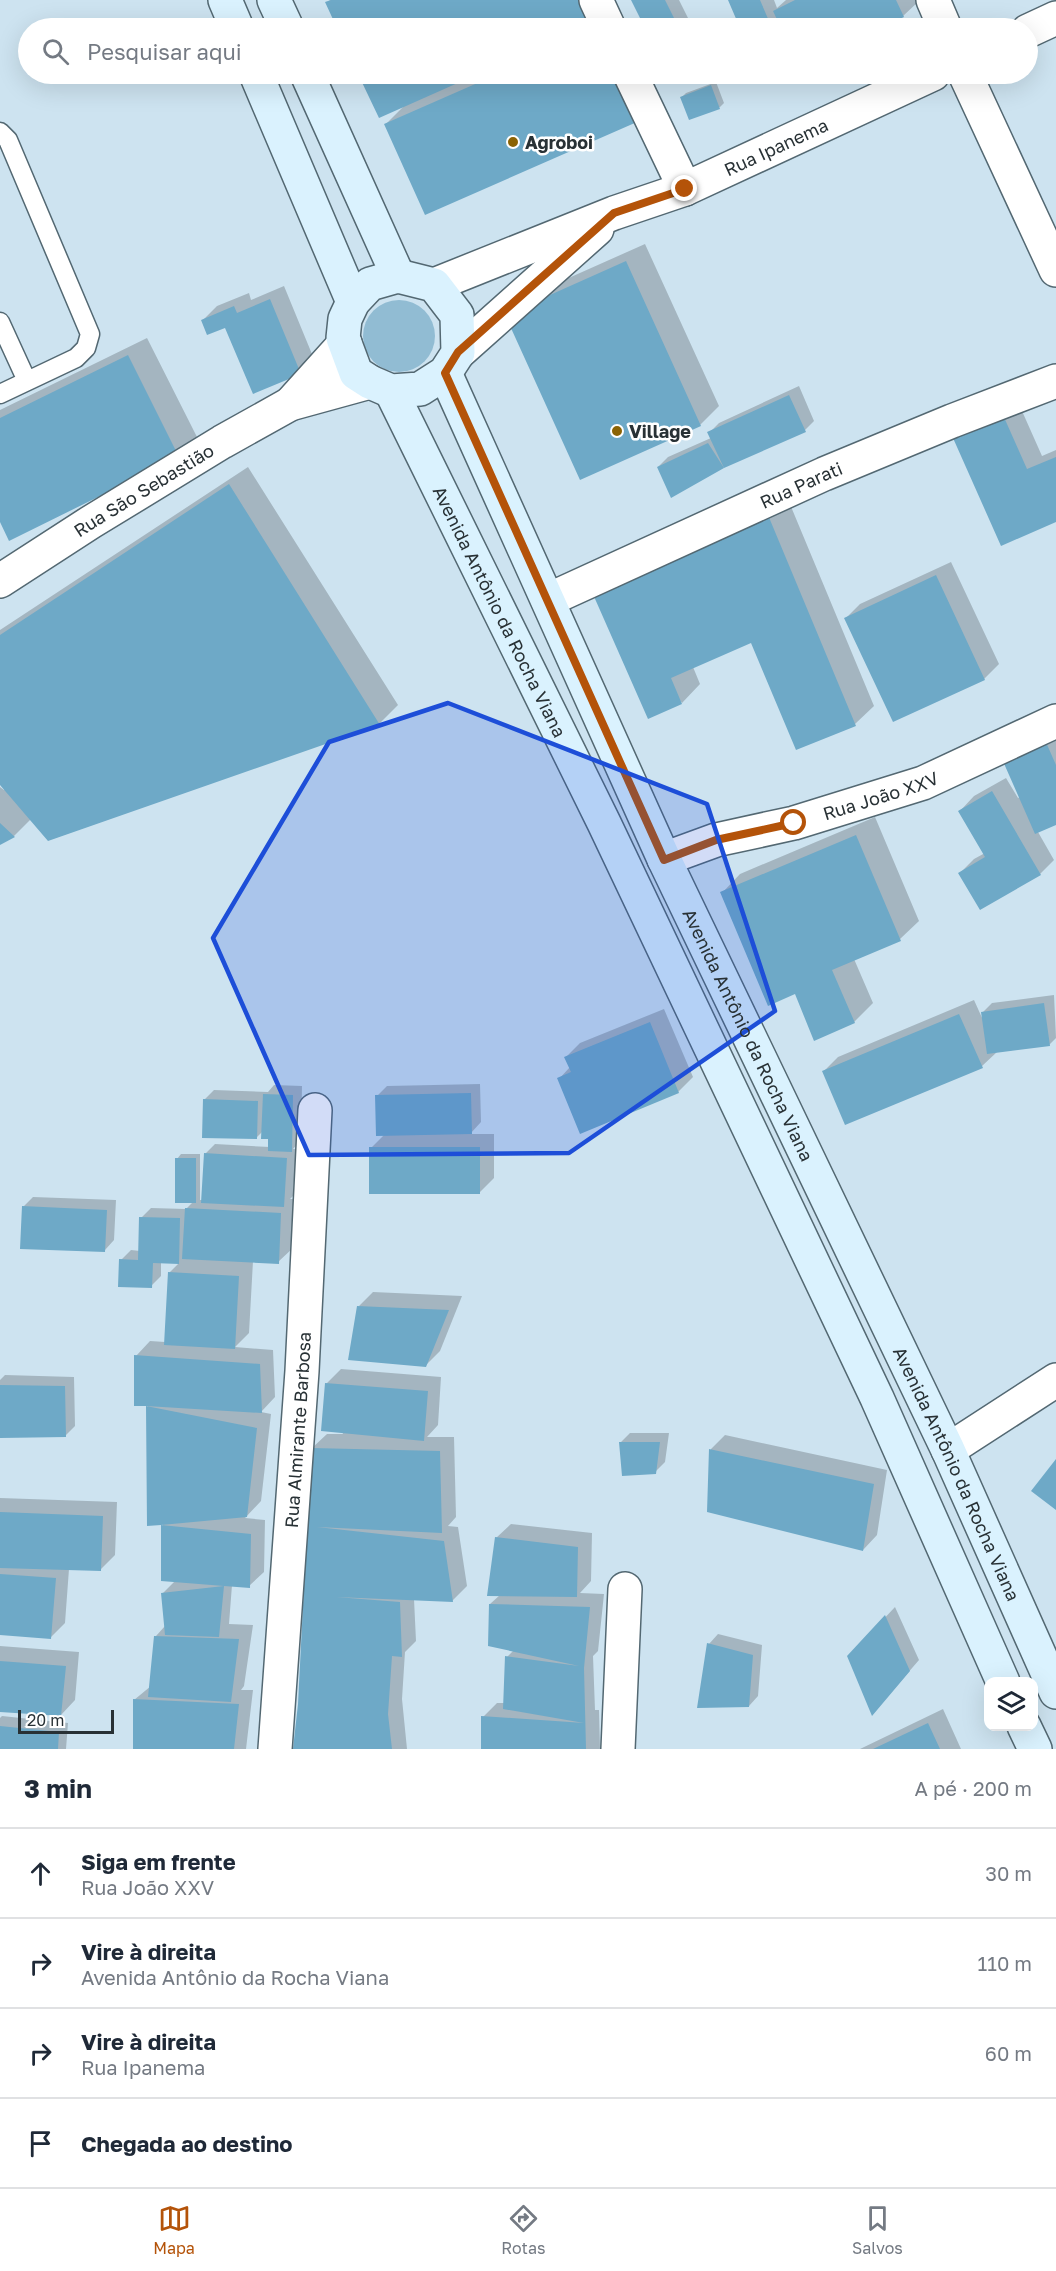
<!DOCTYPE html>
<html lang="pt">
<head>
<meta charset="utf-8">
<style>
	:root { --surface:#fff; --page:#f2f2f3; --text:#1f2937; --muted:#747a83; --line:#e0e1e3; --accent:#b45309 }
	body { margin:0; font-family:"Golos Text",sans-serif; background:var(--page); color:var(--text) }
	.controls { position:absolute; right:18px; bottom:18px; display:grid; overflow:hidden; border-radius:12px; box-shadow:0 6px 24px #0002 }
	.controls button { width:54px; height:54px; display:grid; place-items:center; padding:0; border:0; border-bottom:2px solid var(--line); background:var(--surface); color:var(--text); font:30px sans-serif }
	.scale { position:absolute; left:18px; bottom:15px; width:96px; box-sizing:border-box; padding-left:6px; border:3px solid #283135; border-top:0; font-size:16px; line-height:21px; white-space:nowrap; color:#283135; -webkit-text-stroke:4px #fff; paint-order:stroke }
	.stop { position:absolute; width:18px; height:18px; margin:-14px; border:4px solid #b45309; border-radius:50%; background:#fff }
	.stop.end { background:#b45309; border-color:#fff; box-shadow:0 2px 6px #0008 }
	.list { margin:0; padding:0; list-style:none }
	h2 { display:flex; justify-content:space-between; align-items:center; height:78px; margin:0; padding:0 24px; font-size:26px }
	h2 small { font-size:20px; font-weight:400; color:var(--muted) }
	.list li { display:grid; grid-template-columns:39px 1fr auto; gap:18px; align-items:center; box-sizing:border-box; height:90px; padding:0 24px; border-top:2px solid var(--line) }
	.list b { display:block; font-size:22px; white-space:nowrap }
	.list p { margin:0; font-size:20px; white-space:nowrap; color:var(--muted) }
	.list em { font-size:20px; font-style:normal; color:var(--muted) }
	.icon { flex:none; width:33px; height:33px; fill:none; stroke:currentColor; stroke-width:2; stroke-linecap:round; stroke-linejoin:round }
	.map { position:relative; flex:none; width:1056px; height:1749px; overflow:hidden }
	.search { position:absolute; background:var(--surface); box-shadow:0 6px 24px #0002; left:18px; right:18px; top:18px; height:66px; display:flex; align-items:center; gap:15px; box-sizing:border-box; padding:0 21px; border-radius:33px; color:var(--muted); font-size:22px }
	.sheet { height:438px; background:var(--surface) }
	nav { display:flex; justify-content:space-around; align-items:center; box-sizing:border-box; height:84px; border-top:2px solid var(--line); background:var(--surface); font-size:16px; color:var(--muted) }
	nav a { display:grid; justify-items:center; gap:3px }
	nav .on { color:var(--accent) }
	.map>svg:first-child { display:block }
</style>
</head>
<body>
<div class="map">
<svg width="1056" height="1749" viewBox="0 0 1056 1749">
	<rect width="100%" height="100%" fill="#cde3f0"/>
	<path fill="#91bcd3" d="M363 336a36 36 0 1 1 72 0a36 36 0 1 1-72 0Z"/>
	<path fill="#0003" d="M330,0H607L608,3L585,26L614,13L621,28H339L327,3Z
		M633,0H679L693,28H646Z
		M729,0H774L777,8L786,0H917L918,2L903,16L878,28H741Z
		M360,74H642L386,124L405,105L379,116Z
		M716,82L724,103L720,107L690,118L682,97L686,93Z
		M645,244L719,406L700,425L526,297Z
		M284,286L314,359L300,373L226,326L202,321L217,306L249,293L251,300Z
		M147,338L197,437L178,456L0,518V410Z
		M799,386L814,421L805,430L723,467L672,496L658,467L668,457L711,438L709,433L719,423Z
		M1018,402L1042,456L1056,450V520L954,438Z
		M248,467L398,705L379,724L49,840L31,819L14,836L0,843V787L4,790L5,789L0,783V630Z
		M787,497L874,706L855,724L752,641L693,667L700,684L682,703L594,592Z
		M951,562L999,664L984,679L894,720L846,618L860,604Z
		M1056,734V824L1038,832L1054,860L1040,874L960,873L974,859L985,853L960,811L974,796L1006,778L1018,798L1020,797L1003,759Z
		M875,817L919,921L900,939L854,959L873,1003L854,1022L795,992L722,893L740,874Z
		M1054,995L1056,1038L1049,1045L997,1052L982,1066L824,1071L838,1057L974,1000L983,1020V1012L992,1003Z
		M664,1009L693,1077L678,1092L559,1079L570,1067L566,1057L580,1043Z
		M480,1084L481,1122L470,1134H494V1178L479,1193L371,1148L384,1135L377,1096L387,1086Z
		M274,1085L302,1086L301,1140L293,1149H296L293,1196L290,1199H295L293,1248L278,1262L253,1261L249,1333L235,1347L273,1350L275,1397L261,1412L271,1414L261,1501L245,1518L265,1520L264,1572L249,1586L232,1585L229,1624L253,1625L244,1686L241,1690H253L246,1749H134V1700L151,1686L156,1636L165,1626L163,1593L175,1581L163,1580V1524L148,1525V1405L136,1356L150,1341L165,1342L170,1272L179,1263L161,1262V1276L151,1286L121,1260L131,1250L140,1251L141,1218L151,1208L186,1209L194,1201L177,1159L181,1154H200V1200H202L205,1154L215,1144L270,1147V1137L263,1131L257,1137L204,1100L214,1090L268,1092Z
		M33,1197L116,1200L114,1240L105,1250L23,1207Z
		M373,1292L462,1296L440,1351L425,1366L359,1306Z
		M341,1369L441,1377L438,1425L427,1437H454L456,1517L448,1526L458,1527L467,1586L452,1601L414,1599L416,1641L405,1652L402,1699L407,1749H295L300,1704L312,1448L327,1434H343L326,1384Z
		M5,1375L74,1377L75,1426L65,1436L0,1437V1380Z
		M630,1433H669L665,1462L655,1472L620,1443Z
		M725,1435L887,1470L877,1535L863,1550L708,1511L711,1449Z
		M0,1498L117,1502L115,1555L100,1570L69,1569L65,1623L50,1638L0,1634Z
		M511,1524L592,1533L591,1581L580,1593L604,1594L598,1651L593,1656L595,1710H599L600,1749H482L483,1717L497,1703H505L507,1657L514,1650L490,1604L500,1595L496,1538Z
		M895,1607L919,1660L881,1704L849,1656Z
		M718,1634L762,1645L758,1696L749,1706L709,1644Z
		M0,1646L79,1652L75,1700L61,1715L0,1710Z
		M943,1709L961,1749H860Z
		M2,1716L68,1723L66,1749H0V1718Z"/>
	<path fill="#6ea9c7" d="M331,0H580L590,23L577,28H337L325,2Z
		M631,0H665L679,28H645Z
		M728,0H760L772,28H740Z
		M795,0H896L904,17L881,28H781L773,11Z
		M358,74H478L379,118Z
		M498,74H615L637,122L425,215L384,124Z
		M666,74H688L670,82Z
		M759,74H782L763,82Z
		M711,85L720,109L689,120L680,97Z
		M626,261L701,426L580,480L505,315Z
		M270,299L301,374L253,394L225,328L207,335L201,320L234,306L237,313Z
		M128,355L179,457L9,541L0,522V418Z
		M789,395L806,432L724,468L707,432Z
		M1003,415L1027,469L1056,457V522L1001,546L953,438Z
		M708,443L724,468L671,498L657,467Z
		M229,484L380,725L48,841L0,785V635Z
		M768,515L856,726L796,750L751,643L671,678L682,704L648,719L592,592Z
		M936,575L985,680L893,722L844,618Z
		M1045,740L1056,765V825L1035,834L1002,759Z
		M992,791L1041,875L980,910L958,873L985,857L958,811Z
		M0,823L15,837L0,845Z
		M856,835L901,941L832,970L855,1023L814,1041L795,994L768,1006L720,892Z
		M1044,1003L1050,1046L987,1054L981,1012Z
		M959,1014L983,1068L845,1125L822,1071Z
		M650,1022L679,1093L580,1134L557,1078L571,1072L564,1057Z
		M471,1093L472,1134L376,1136L375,1095Z
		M263,1094L293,1095L292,1152L268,1151V1139H261Z
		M203,1099L258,1101L257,1139L202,1138Z
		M369,1147H480V1194H369Z
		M204,1153L287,1158L284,1207L201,1203Z
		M175,1158H196V1203H175Z
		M22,1206L107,1210L105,1252L20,1249Z
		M185,1208L281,1213L279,1264L182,1259Z
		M139,1217L180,1218L179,1264L153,1263L152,1288L118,1287L119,1259L138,1260Z
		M168,1272L239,1276L235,1349L164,1345Z
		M357,1306L449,1310L426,1367L348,1360Z
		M134,1355L260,1364L262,1413L146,1406L257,1428L247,1517L161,1525L251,1534L250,1588L224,1586L219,1637L165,1635L161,1593L224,1586L161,1581V1525L147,1526L146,1406H134Z
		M325,1383L428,1391L424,1441L321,1431Z
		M0,1385L65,1386L66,1437L0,1438Z
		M619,1442H660L656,1474L622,1476Z
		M311,1448L440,1451L442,1533L317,1527L444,1541L453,1602L336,1597L400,1602L402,1657L392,1656L388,1714L392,1749H293L298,1704Z
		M709,1449L874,1484L863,1551L707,1512Z
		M1056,1459V1510L1031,1491Z
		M0,1512L103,1516L101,1571L0,1568Z
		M495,1537L578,1547L577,1597L487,1596Z
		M0,1574L56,1578L51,1639L0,1635Z
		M489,1604L590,1607L584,1668L586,1749H481V1716L584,1723L503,1709L505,1656L579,1666L488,1646Z
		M885,1615L910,1671L872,1716L847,1656Z
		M154,1636L239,1639L231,1702L148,1697Z
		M707,1643L753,1655L749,1707L697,1708Z
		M0,1661L66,1666L61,1716L0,1712Z
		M133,1699L239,1704L234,1749H133Z
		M928,1723L940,1749H873Z
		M0,1726L59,1732L58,1749H0Z"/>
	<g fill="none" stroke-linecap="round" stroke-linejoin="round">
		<defs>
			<path id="lane" d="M0,132L8,140L90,334L86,348L76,358L0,394
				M0,322L27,381"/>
			<g id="street">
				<path d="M596,0L609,28"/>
				<path d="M933,0L945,28"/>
				<path d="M1028,31L1056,18"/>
				<path d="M630,74L685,189"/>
				<path d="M965,74L1056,270"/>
				<path id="s1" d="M434,285L614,213L685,189L933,74"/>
				<path d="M458,353L597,229"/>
				<path d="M290,404L345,343"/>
				<path id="s2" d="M0,581L91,522L222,442L290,404L370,382"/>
				<path id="s3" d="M548,600L824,474L952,421L1056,381"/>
				<path id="s4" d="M664,859L716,840L794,823L923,783L1056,721"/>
				<path d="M948,1450L1056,1380"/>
				<path id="s5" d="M275,1749L302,1371L315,1110"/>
				<path d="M618,1749L625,1589"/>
			</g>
			<g id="secondary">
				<path d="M225,0L237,28"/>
				<path d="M274,0L287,28"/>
				<path d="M256,74L353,302"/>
				<path d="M307,74L398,276"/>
				<path d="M398,276L434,285L457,315L458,353L445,373L420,389L391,391L370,382L356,373L343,338L345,319L353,302L370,284Z"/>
				<path id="s6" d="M445,373L664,859L948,1450L1056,1692"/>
				<path id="s7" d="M391,391L604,823L877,1398L1003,1682"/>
				<path d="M1024,1726L1035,1749"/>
			</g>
		</defs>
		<use href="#lane" stroke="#536872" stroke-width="21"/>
		<use href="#street" stroke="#536872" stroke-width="36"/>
		<use href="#secondary" stroke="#536872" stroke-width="36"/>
		<use href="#lane" stroke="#fff" stroke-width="18"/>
		<use href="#street" stroke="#fff" stroke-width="33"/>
		<use href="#secondary" stroke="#daf2fe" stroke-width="33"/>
	</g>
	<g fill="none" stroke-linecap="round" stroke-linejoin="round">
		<path stroke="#b45309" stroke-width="8" d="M685,189L614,213L458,352L445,373L664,860L716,840L794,823"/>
	</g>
	<path fill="#1d4ed8" fill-opacity="0.2" stroke="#1d4ed8" stroke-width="4.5" stroke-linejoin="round" d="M448,703L707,804L775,1011L569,1153L309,1155L213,938L329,742Z"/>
	<g fill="#8b6304" stroke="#fff" stroke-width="2">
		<circle cx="513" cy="142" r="6"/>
		<circle cx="617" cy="431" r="6"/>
	</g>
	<g text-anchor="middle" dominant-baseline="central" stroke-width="5" stroke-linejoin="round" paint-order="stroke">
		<g font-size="18" font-weight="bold" fill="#283135" stroke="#fff" text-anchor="start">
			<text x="525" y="142">Agroboi</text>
			<text x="629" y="431">Village</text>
		</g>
		<g font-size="18" fill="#283135" stroke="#fff">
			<text stroke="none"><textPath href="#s1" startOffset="369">Rua Ipanema</textPath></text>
			<text stroke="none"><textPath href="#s3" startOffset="278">Rua Parati</textPath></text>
			<text stroke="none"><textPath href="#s2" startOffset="170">Rua São Sebastião</textPath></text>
			<text stroke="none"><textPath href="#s7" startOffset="246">Avenida Antônio da Rocha Viana</textPath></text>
			<text stroke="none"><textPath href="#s4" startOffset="226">Rua João XXV</textPath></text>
			<text stroke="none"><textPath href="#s6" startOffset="728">Avenida Antônio da Rocha Viana</textPath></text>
			<text stroke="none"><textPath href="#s5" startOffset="320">Rua Almirante Barbosa</textPath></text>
			<text stroke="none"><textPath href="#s6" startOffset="1214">Avenida Antônio da Rocha Viana</textPath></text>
		</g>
	</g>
</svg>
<div class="controls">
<button><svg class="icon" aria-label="layers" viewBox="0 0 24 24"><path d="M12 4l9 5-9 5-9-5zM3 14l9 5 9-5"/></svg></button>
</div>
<div class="scale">20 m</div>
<div class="stop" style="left:794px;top:823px"></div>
<div class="stop end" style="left:685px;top:189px"></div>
<div class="search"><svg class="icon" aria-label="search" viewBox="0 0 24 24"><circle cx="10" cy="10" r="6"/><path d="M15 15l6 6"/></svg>Pesquisar aqui</div>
</div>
<section class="sheet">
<h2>3 min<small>A pé · 200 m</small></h2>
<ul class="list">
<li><svg class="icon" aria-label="ahead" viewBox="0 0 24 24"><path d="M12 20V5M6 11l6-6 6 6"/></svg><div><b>Siga em frente</b><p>Rua João XXV</p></div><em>30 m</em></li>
<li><svg class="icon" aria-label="right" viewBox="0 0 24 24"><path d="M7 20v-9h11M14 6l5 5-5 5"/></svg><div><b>Vire à direita</b><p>Avenida Antônio da Rocha Viana</p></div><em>110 m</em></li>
<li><svg class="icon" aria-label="right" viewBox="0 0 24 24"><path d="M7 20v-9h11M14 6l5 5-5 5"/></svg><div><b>Vire à direita</b><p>Rua Ipanema</p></div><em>60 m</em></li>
<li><svg class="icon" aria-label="arrive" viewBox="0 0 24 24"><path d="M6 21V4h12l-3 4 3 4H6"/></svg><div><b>Chegada ao destino</b></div></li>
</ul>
</section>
<nav>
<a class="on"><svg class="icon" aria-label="map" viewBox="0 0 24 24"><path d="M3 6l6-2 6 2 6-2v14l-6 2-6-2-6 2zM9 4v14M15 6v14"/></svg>Mapa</a>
<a><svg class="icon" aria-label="directions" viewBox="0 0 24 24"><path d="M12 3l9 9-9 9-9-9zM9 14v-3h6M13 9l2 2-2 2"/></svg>Rotas</a>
<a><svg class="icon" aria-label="saved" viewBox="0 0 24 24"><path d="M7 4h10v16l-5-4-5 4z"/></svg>Salvos</a>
</nav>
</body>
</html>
